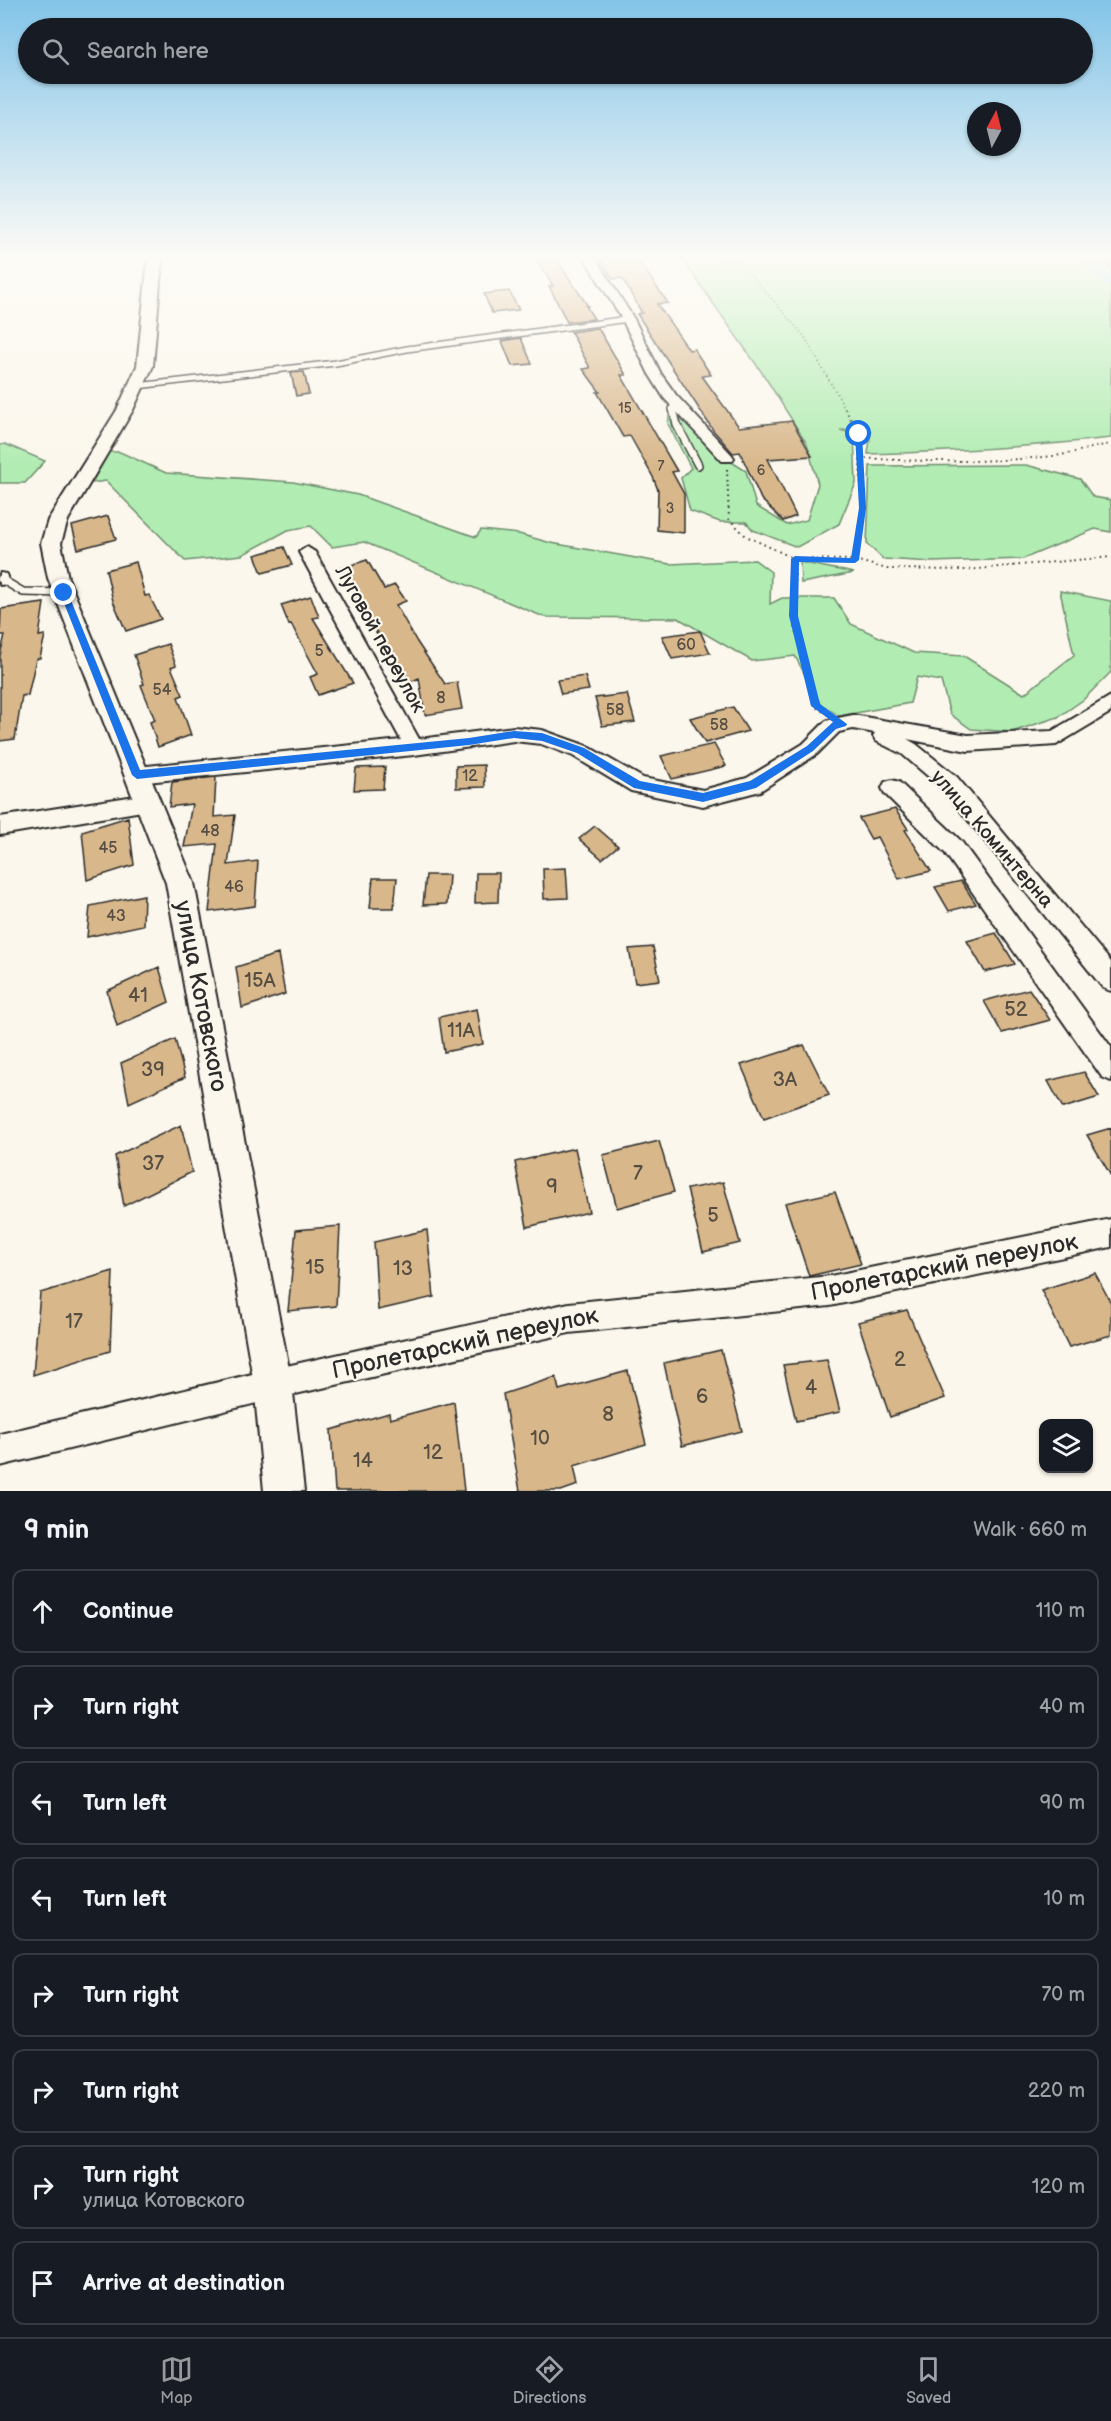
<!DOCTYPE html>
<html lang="en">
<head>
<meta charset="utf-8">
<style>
	:root { --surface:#171b24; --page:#20242c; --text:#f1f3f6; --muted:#9ea1a6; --line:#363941; --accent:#98999b }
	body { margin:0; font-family:"Balsamiq Sans",sans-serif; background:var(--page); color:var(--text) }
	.controls { position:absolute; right:18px; bottom:18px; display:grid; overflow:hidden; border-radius:12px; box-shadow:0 2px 4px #0004 }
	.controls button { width:54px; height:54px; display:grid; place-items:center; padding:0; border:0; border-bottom:2px solid var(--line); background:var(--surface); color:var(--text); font:30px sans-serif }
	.compass { position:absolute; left:967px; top:102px; width:54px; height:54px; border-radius:50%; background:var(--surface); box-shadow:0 2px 4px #0004; rotate:7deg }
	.stop { position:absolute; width:18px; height:18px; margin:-14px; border:4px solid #1a73e8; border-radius:50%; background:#fff }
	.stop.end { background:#1a73e8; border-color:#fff; box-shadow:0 2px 6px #0008 }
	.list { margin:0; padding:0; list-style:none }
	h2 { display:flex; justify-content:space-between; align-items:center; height:78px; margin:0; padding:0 24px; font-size:26px }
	h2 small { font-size:20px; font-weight:400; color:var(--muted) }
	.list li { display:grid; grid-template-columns:39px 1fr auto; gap:18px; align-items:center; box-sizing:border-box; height:84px; margin:0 12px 12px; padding:0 12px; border:2px solid var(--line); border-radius:12px }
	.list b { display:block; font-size:22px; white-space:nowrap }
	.list p { margin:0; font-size:20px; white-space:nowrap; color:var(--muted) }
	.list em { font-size:20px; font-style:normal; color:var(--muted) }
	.icon { flex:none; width:33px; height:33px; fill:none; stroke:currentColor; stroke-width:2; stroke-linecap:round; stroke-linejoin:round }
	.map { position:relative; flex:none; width:1111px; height:1491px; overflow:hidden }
	.search { position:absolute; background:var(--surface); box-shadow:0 2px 4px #0004; left:18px; right:18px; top:18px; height:66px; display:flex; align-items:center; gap:15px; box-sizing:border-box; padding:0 21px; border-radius:33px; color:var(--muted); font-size:22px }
	.sheet { height:846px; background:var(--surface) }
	nav { display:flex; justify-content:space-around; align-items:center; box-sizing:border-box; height:84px; border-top:2px solid var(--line); background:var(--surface); font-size:16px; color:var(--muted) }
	nav a { display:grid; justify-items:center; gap:3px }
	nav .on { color:var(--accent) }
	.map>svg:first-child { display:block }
</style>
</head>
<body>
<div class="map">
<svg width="1111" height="1491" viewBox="0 0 1111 1491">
	<rect width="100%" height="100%" fill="#fbf7ec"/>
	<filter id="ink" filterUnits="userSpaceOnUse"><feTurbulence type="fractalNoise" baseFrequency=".0167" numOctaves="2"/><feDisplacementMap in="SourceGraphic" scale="12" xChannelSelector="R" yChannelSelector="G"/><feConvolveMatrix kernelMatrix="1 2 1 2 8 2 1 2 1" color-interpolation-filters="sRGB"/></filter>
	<g filter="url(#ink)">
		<path fill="#b1ecb2" stroke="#6e8c6e" stroke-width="1.5" d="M682,259H1078L1105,280L1111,259V438C1030,447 950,452 868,454L871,431L840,430L854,434L856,483L839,524L797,547L753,530L746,522H720L690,511L681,478L691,468L668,424L670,408L711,449L746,471L756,506L787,525L807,520L818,484L807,444L765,377Z
			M5,444L45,461L25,483H0V445Z
			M107,452H120L166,473L293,482L358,495L476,537L481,530L519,534L551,543L670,564L755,560L771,572L770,604L782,598H834L851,624L914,653L964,656L1024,694L1074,655L1060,591L1111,601V672L1083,700L1058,717L1012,732L971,729L950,714L941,681L917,677L910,703L839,716L820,703L795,656L752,661L678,618L544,617L364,542L332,547L311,526L288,530L242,555L185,561L106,481L91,483Z
			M1026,465L1080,479L1093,497L1111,500V532L1095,529L1023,559L932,562L883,559L867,544L870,466Z
			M800,562L854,573L801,583Z"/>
		<path fill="#8cdbe9" stroke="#65959d" stroke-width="1.5" d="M1078,259H1110L1105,281Z"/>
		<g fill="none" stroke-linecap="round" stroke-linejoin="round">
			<path fill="#8cdbe9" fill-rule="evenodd" d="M1077,259H1096L1111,272V285L1105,284Z"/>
		</g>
		<path fill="#d8b78b" stroke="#2b2b2b" stroke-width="1.5" d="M536,259H556L588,306H586L594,319L567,322L549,286H553Z
			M600,259H637L668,303L657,304L689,350L694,349L711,375L702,376L739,427L792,421L812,456L768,459L796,516L783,521L761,499L740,452L733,453L713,430L637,314L642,313L622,278L613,279Z
			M509,291L519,310L492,313L484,294Z
			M598,328L626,375H621L677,471L672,472L684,494V533L657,530L658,490L653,477L630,436L623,437L597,392H600L583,369L590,368L571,332Z
			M521,338L532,364L512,366L502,341Z
			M304,372L309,394L296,396L291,373Z
			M108,516L116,539L78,549L72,526Z
			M284,547L292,565L262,573L255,555Z
			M367,560L384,589L395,585L406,601L396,605L417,642L445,684L457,682L462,709L425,715L419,678L410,682L391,651L387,653L376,633H378L356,599L359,598L342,568Z
			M136,562L145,596L149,595L161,619L126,631L113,601L106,570Z
			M311,596L319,617L313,618L353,683L318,695L310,677L318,674L291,624L289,625L281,605Z
			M44,603L39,636L45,635L40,658L36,659L28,695L22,696L15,739L0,741V655L5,635H0L1,609Z
			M700,631L710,653L672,659L662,636Z
			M168,644L176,665L171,667L183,695L178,697L191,735L158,747L150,722L155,720L141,685L144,684L134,655Z
			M585,676L589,690L561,694L557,680Z
			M627,694L635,722L602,726L595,698Z
			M733,707L748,731L705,743L690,718Z
			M714,744L726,766L672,779L661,756Z
			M484,765L485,787L456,788V766Z
			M385,767L383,789L354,790L356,768Z
			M216,777L214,817L235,815L228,865L258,861L255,906L209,912L217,844L184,847L192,804L169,807L172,782Z
			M895,809L908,829L905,830L931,871L899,879L877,837L871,839L859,818Z
			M128,817L134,865L87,880L82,831Z
			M595,826L618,846L602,859L579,839Z
			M566,868L568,898L544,899L543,869Z
			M476,873H499L498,902L475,903Z
			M426,875H449L447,904L423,905Z
			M373,878H397L394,908H370Z
			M961,881L976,904L949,911L935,887Z
			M144,895L143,925L87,937L90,906Z
			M996,933L1015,964L985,972L967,941Z
			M653,947L660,980L635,983L629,949Z
			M278,954L285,994L242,1008L236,967Z
			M159,967L169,1002L117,1026L107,991Z
			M1029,989L1050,1020L1002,1033L984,1001Z
			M477,1009L483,1044L444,1052L439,1017Z
			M175,1039L185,1077L129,1103L121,1063Z
			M804,1045L829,1095L764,1118L741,1065Z
			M1084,1072L1099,1097L1063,1108L1048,1081Z
			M181,1125L192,1172L124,1206L115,1156Z
			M1111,1128V1176L1087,1135Z
			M659,1141L674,1192L617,1208L603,1155Z
			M575,1148L589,1212L527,1227L515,1162Z
			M723,1182L740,1243L703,1252L687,1189Z
			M835,1192L861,1264L809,1276L785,1203Z
			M340,1226L336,1306L288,1311L296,1230Z
			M427,1230L434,1297L378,1310L374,1242Z
			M113,1271L110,1351L33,1375L40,1293Z
			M1095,1273L1111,1303V1335L1069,1347L1041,1290Z
			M907,1310L945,1398L890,1417L858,1322Z
			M721,1350L742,1431L682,1446L664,1363Z
			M827,1360L840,1412L796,1421L783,1365Z
			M628,1371L646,1444L574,1466L578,1485L561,1491H520L503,1394L556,1377L559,1390Z
			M454,1402L464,1491H335L331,1430L389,1413L390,1419Z"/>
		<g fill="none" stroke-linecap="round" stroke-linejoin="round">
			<defs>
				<path id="service-far1" d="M137,386L336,363L407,349L628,319
					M671,398L674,410"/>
				<path id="service" d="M673,409L677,425L698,465
					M1,579L23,592L64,593"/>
				<path id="minor" d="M585,259H596L634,319L661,374L676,395L732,455L734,458L732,461H722L664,398L649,374L622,319Z
					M307,547L315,552L419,739L514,727L542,730L587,746L643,778L703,790L747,778L803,744L826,721L833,719L853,715L968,735L1052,731L1111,696V712L1056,745L968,751L907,739L916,744L957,777L1111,962V991L1103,988L943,789L902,754L876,741L873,736L875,733L853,729L839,732L817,754L760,791L703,806L631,791L573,756L541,744L514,741L414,755L137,783L130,781L127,775L130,769L137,767L401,740L299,552Z
					M0,573L6,574L8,580L6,584L0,585Z
					M892,780L899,782L961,841L1111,1047V1081L1102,1077L945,853L885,794L882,788L885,782Z
					M148,794L155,796L158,802L155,808L148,810L0,835V817Z
					M1111,1219V1247L830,1306L569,1333L273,1399L0,1466V1434L273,1369L569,1303L830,1276Z"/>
				<path id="tertiary" d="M148,259H162L153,366L133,410L68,520L61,543L68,578L194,883L292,1384L304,1491H264L254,1384L166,883L48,578L41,543L48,520L117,410L137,366Z"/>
			</defs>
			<use href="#service-far1" stroke="#2b2b2b" stroke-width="8"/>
			<use href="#service" stroke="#2b2b2b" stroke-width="10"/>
			<use href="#minor" stroke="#2b2b2b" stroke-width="4"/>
			<use href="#tertiary" stroke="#2b2b2b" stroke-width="4"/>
			<path stroke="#2b2b2b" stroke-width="1.5" stroke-dasharray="1 3" stroke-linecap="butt" d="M737,259L804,336L846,410"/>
			<path stroke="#2b2b2b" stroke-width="2" stroke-dasharray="1.5 4" stroke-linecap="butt" d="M860,458C924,462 989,463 1053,456C1072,454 1091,447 1111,444
				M727,469L729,519L746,536L795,559
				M855,560L887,569L965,570L1111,557
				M794,598L795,559L855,560L862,508L859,434L845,409"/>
			<path stroke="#2b2b2b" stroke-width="3" stroke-dasharray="1.5 4.5" stroke-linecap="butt" d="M794,597L793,616L815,706L826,713"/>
			<use href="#service-far1" stroke="#fbf7ec" stroke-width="5"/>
			<use href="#service" stroke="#fbf7ec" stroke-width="7"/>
			<use href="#minor" fill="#fbf7ec" fill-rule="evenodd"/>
			<use href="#tertiary" fill="#fbf7ec" fill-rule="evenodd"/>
		</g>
	</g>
	<linearGradient id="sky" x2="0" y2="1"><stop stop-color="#83c4e8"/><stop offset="0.55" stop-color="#fdfbf6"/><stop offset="1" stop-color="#fdfbf6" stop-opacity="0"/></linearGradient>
	<rect width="1111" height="468" fill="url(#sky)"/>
	<path fill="#1a73e8" d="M859,432L862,434L866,508L859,560L855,563L799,562L798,616L820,704L847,724L846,726L836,729L813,751L756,788L703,802L634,788L577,753L542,741L514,738L469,745L137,779L132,775L60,593L64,590L68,593L140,770L469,738L514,731L542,733L584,748L640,781L703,793L750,781L807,746L833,722L811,706L789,616L791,559L795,556L851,558L859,508L855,434Z"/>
	<g text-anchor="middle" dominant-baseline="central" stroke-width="4.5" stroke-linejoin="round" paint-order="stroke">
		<g font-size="14" fill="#564e43">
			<text x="625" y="408">15</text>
			<text x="661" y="466">7</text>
			<text x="761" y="470">6</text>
			<text x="670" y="508">3</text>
		</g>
		<g font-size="16" fill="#564e43">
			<text x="686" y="645">60</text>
			<text x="319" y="651">5</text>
			<text x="162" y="690">54</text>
			<text x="441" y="698">8</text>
			<text x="615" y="710">58</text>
			<text x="719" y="725">58</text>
			<text x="470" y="776">12</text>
			<text x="210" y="831">48</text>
			<text x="108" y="848">45</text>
			<text x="234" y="887">46</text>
			<text x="116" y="916">43</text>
		</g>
		<g font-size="20" fill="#2b2b2b" stroke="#fbf7ec">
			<text transform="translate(380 639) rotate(61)">Луговой переулок</text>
			<text transform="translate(992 839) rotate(49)">улица Коминтерна</text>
		</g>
		<g font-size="20" fill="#564e43">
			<text x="260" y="981">15А</text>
			<text x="138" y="996">41</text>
			<text x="1016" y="1010">52</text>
			<text x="461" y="1031">11А</text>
			<text x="153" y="1070">39</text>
			<text x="785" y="1080">3А</text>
			<text x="153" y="1164">37</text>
			<text x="638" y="1174">7</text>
			<text x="552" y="1187">9</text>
			<text x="713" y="1216">5</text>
			<text x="315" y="1268">15</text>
			<text x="403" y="1269">13</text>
			<text x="74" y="1322">17</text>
			<text x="900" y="1360">2</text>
			<text x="811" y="1388">4</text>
			<text x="702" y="1397">6</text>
			<text x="608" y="1415">8</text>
			<text x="540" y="1439">10</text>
			<text x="433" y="1453">12</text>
			<text x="363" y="1461">14</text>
		</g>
		<g font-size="24" fill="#2b2b2b" stroke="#fbf7ec">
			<text transform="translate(201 996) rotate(79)">улица Котовского</text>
			<text transform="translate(944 1267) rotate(-11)">Пролетарский переулок</text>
			<text transform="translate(465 1343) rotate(-12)">Пролетарский переулок</text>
		</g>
	</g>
</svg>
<div class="controls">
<button><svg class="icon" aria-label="layers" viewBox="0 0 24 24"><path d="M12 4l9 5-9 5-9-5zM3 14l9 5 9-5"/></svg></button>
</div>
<svg class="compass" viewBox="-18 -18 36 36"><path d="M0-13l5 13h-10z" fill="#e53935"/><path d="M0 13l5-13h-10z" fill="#9ea1a6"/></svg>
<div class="stop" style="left:859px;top:434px"></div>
<div class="stop end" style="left:64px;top:593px"></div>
<div class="search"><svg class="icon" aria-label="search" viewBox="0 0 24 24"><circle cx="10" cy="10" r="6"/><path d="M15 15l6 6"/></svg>Search here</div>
</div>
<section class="sheet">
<h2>9 min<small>Walk · 660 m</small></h2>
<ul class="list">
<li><svg class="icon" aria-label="ahead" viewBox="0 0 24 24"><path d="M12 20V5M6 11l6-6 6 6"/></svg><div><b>Continue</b></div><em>110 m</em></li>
<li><svg class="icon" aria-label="right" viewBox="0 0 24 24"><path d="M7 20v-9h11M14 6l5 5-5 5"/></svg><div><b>Turn right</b></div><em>40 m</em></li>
<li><svg class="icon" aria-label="left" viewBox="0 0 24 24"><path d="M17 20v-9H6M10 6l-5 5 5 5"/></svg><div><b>Turn left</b></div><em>90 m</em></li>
<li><svg class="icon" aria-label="left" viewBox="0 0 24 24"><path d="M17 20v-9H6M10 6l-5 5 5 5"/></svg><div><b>Turn left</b></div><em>10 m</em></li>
<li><svg class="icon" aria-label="right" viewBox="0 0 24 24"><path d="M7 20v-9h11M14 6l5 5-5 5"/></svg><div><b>Turn right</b></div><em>70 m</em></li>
<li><svg class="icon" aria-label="right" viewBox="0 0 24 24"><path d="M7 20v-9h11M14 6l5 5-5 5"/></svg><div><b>Turn right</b></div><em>220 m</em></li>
<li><svg class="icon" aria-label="right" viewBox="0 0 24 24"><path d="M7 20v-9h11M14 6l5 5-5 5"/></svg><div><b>Turn right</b><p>улица Котовского</p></div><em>120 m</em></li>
<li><svg class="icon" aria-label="arrive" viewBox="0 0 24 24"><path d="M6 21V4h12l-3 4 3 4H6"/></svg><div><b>Arrive at destination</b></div></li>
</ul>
</section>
<nav>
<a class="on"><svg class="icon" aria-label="map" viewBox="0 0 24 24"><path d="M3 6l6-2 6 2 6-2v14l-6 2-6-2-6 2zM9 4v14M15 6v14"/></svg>Map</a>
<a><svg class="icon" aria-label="directions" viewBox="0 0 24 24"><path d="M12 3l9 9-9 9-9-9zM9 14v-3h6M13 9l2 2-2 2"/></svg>Directions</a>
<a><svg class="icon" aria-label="saved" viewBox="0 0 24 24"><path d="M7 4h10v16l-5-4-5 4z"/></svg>Saved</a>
</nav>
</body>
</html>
